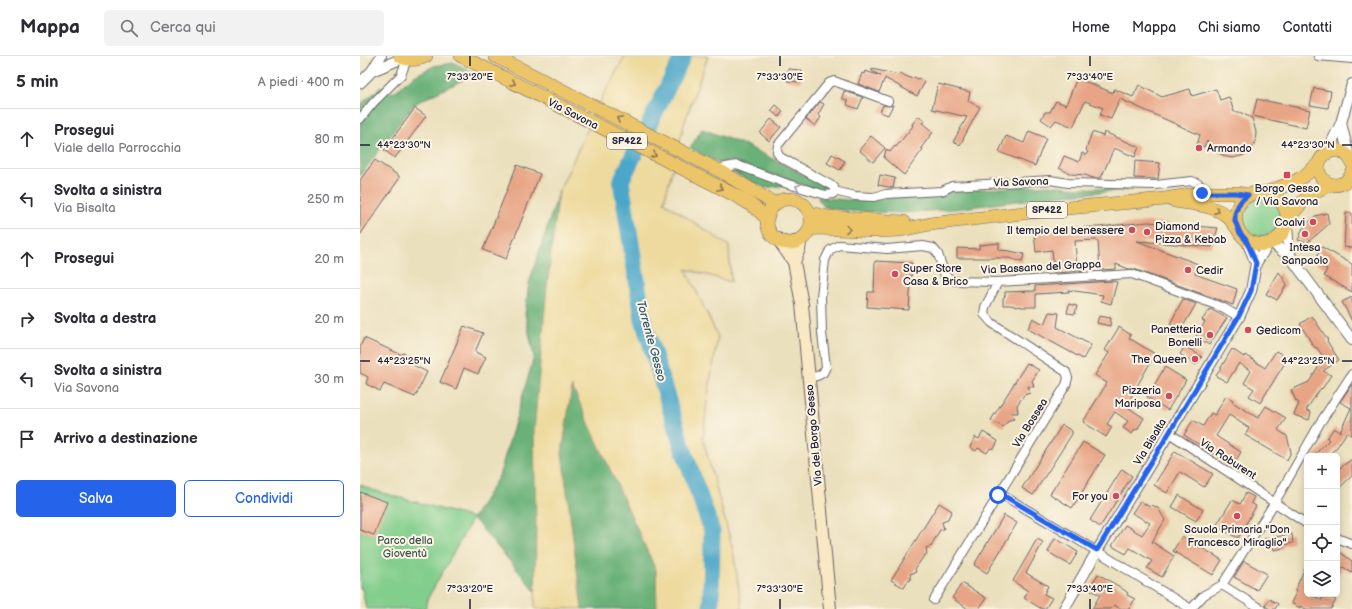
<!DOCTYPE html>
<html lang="it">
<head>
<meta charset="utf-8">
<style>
	:root { --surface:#fff; --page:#f2f2f3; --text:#2b2b33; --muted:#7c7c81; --line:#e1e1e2; --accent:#2563eb }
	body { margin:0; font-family:"Balsamiq Sans",sans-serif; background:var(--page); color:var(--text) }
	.controls { position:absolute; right:12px; bottom:12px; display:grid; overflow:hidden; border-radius:6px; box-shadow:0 2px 10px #0003 }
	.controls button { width:36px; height:36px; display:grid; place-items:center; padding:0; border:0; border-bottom:1px solid var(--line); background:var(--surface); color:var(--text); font:20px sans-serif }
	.stop { position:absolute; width:12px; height:12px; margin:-9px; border:3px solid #2563eb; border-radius:50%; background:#fff }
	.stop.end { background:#2563eb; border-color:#fff; box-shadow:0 1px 4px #0008 }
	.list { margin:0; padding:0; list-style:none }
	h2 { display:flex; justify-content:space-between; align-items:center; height:52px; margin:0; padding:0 16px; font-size:17px }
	h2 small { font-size:13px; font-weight:400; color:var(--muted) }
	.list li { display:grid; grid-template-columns:26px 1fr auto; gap:12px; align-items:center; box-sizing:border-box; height:60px; padding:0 16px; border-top:1px solid var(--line) }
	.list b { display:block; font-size:15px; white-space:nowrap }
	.list p { margin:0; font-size:13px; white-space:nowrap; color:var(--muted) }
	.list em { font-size:13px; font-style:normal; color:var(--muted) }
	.actions { display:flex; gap:8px; padding:12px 16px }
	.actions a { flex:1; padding:9px 0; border:1px solid var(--accent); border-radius:6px; text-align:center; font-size:14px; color:var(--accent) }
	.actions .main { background:var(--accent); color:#fff }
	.icon { flex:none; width:22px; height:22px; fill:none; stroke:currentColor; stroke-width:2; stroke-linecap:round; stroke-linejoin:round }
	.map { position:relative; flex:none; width:992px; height:553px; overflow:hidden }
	header { display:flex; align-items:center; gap:24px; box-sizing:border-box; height:56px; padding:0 20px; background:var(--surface); border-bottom:1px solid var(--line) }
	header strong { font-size:19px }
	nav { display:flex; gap:22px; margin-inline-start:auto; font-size:14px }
	.search { width:280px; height:36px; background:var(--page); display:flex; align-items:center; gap:10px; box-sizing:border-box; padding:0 14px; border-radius:6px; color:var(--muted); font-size:15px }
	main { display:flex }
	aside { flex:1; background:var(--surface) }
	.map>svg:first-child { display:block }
</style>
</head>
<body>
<header>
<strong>Mappa</strong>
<div class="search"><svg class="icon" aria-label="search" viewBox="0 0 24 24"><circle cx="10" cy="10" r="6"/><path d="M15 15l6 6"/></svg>Cerca qui</div>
<nav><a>Home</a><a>Mappa</a><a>Chi siamo</a><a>Contatti</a></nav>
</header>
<main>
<aside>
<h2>5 min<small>A piedi · 400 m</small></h2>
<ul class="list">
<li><svg class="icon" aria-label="ahead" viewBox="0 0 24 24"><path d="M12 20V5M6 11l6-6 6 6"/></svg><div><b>Prosegui</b><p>Viale della Parrocchia</p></div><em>80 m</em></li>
<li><svg class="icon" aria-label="left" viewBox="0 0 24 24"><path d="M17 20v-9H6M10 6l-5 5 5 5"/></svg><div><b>Svolta a sinistra</b><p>Via Bisalta</p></div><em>250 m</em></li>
<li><svg class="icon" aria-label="ahead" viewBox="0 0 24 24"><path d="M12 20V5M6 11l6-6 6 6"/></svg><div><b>Prosegui</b></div><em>20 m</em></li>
<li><svg class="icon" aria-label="right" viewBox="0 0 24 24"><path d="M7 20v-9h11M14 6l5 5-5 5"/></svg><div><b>Svolta a destra</b></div><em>20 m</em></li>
<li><svg class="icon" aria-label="left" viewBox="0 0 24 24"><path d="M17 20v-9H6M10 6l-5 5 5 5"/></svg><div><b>Svolta a sinistra</b><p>Via Savona</p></div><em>30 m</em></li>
<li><svg class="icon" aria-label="arrive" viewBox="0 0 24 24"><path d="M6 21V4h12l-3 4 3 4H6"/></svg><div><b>Arrivo a destinazione</b></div></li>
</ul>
<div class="actions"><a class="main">Salva</a><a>Condividi</a></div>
</aside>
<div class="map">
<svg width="992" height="553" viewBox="0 0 992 553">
	<rect width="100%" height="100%" fill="#fcf5e5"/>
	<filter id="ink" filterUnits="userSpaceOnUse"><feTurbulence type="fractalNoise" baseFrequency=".025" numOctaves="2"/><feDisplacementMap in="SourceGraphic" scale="8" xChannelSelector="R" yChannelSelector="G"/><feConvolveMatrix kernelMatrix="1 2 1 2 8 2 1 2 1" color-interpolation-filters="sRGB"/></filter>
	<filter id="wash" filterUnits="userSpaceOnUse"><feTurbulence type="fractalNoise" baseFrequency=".012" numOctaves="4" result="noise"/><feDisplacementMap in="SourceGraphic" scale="16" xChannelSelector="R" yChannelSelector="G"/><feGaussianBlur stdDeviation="0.9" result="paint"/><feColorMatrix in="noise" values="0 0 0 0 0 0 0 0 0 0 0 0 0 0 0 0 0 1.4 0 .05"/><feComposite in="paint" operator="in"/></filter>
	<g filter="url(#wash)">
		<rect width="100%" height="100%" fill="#ebe0bd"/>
		<path fill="#82ce8c" stroke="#527864" d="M882 161a19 19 0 1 1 38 0a19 19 0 1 1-38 0Z
			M0,428L9,433L113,462L68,542L65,553H6L2,533L0,532Z"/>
		<path fill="#69b178" stroke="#466a5a" d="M94,7L117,17L54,48L0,120V49L22,30L33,37L54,20L74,10Z
			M342,73L385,89L468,131L470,133L468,136L462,135L371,105L359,107L330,92Z
			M379,113L426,129L405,132L370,115Z
			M688,129L719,132H758L768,134L703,139L595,153L542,157L486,155L464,151L457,141L487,144H513L529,141L578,140L591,135Z
			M199,135L187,231L176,465L175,535L113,462L139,420L174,301L165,258L169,227Z
			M212,329L296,514L297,553H222L202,397Z"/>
		<path fill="#eeda9e" stroke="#887e6c" d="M265,0H348L325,65L304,146L369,190L371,226L326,213L358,281L347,345L343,383L373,494L382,553H297L296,514L212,330L202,397L222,553H175L176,465L174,375L187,231L199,135L243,40Z"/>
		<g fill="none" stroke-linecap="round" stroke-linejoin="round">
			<path stroke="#4ba7c9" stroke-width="17" d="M323,0L261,125L283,263L320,384L352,475L351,553"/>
		</g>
		<g id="blocks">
			<path fill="#e8a586" d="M428,13L442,14L441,26L427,25Z
				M512,13L539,19L540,17L552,23L554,21L558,23V22L565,26L557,40L525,22L519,36L498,28L502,17L504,18L505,15L521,20L512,15Z
				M717,22L753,37L754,33L773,41L779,29L802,41L830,33L832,40L856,33L860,44L869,41L874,56H879L892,62L896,76L895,87L889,96L884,99L873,102L867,101L857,96L847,85L844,91L837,89L840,79L760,43L751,63L740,59L743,52L725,45L713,71L696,64L691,70L681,63L685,56H690L696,45L706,49Z
				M578,28L610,36L608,45L620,51L600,89L593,86L607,61L572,53Z
				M954,32L971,35L968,52L950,49Z
				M484,35L503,41L498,53L487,49L488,45L482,42Z
				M897,43L950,54L946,72L893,60Z
				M460,46L464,48L458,59L461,61L455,70L446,63Z
				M416,49L423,55L419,61L411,55Z
				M523,49L529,50L533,49L528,59L520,56Z
				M55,52L66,60L35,102L24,94Z
				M559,60L565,65L562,67L573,76L561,92L563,93L544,119L524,102L526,93L530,96L535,90L536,91L553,70L552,68Z
				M411,63L421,71L409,85L400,77Z
				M669,75L686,82L675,110L639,96L646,80L664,87Z
				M732,76L743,80L744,76L779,91L775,101L754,92L741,122H733L725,119L711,118L699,112L704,100L719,106L722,97L726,99L728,96L726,94Z
				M511,80L525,92L513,106L499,94Z
				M472,98L485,105L480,114L467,107Z
				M15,104L39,120V123L0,179V124Z
				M775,105L800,107L798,123L774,122Z
				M157,109L180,118L146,203L123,194Z
				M520,119L535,122L533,132L518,129Z
				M967,157L969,168L947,187L938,184L943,172L955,160Z
				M986,157H992V192L984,191Z
				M788,166L858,172L852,191L777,185L838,208L835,218L877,233L873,249L774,213H769L756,208V213L740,214L738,185L736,184L715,185L717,213L725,215L694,217L692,194L676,196L674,176L709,172L738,171Z
				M639,187V194L650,195L664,198L662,206L649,202H597V192L619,193V189Z
				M962,191L992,208V236L964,220L967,213L954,206Z
				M515,205L552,207L549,254L507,251L508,236H514Z
				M919,216L927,228L917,244L906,238Z
				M753,225L757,226L751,248L741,245L743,239L708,234L709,236L676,238V251H661V250L655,251V250L650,249H643V242L645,240V236L675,235V230Z
				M992,241V265L982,246Z
				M823,243L836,248L821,274L810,268Z
				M709,248L717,250L715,258L707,257Z
				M850,253L867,262L849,289L836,280L845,266L842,264Z
				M689,256L699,257L697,271L731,289L723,303L668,273L673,262L684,268Z
				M739,260L751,262L750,270L737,267Z
				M952,260L968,284L967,285L979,304L963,315L971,319L962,333L961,332L946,354L951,356L949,364L934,359L939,347L936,345L931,334L949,326L964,302L957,292L954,291L940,268Z
				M104,270L123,277L115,296L126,301L118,318L104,312L96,333L80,326Z
				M759,271L771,279L769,282L795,298L766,350L784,362L777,374L775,373L772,378L763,372L768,365L755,356L747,368L752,371L746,381L723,366L747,327L735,319L749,297L745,294Z
				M4,282L42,299L43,297L56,303L53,309L67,316L55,341L24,328L20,335L6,328L8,321L0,317V291Z
				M825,290L842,301L836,309L820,298Z
				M872,293L884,301L886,299L905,312L916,295L928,302L900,347L889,340L894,333L884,327L891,315L879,307L867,326L856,320Z
				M667,307L679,314L672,325L674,331L668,330L670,337L664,339L657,349L658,357H651L654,363L649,364L643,371L631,364Z
				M805,311L826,324L808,354L787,341Z
				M992,328V380L987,376L977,391L968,400H953L969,384L967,382L974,372L980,376L991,352L980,346Z
				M866,340L873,344L872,346L898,362L906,350L926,362L918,374L927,380L931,396L927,404L885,379L889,372L869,359L856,380L881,396L873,410L824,379L833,364L843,370L851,357L855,359Z
				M702,369L712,375V378L673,439L662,432Z
				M623,376L638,385L634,393L630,392L627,397L618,392L616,395L610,391L615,381L619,383Z
				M723,386L745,399L712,452L690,438Z
				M815,395L853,418L844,431L820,416L807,437L794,429Z
				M992,403V420L977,434V414Z
				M762,413L772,420L740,471L730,464Z
				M0,436L27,446L14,479L0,474Z
				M886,437L894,441L891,447L896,450L878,482L856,470L872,444L880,448Z
				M819,439L843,454L836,465L812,451Z
				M780,445L790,451L792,449L798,452L805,464L792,486L814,500L802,521L787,512L792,505L770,492L766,498L752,490L765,469L782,479L790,467L772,457Z
				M579,447L592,455L588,462V464L582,466L584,473L580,474L572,488V490L566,492L567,498L564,500L555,513L556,516L550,518L551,524L548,525L544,532L531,524Z
				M644,459L657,467L627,517L614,509Z
				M932,478L933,487L923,489L924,492L914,494L913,490L905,492L904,483Z
				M822,480L862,504L853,519L813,495Z
				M695,482L718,496L710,509L688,496Z
				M677,483L683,486L666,517L688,530L684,538L692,542L685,553H682L664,542L668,535L653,525Z
				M977,494L992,505V517L983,511L977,521Z
				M884,505L907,518L897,534L874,521Z
				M947,507V538H950L962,544L964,538L976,544L971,553H946L940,550V552L931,547L937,535H935L936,532Z
				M738,518L760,531L768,537L767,539L775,543L769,553H761L754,549L751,553H732L740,539L729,533Z
				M602,527L626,542L619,553H608L592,542Z
				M909,543L918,548L915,553H910L905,550Z"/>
		</g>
	</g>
	<g filter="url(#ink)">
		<use href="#blocks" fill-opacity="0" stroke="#686468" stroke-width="1"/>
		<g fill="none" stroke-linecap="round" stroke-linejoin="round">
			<defs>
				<path id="minor" d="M958,0L992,3
					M0,63L13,47L41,19L47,3
					M355,113L377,109L428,128L466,139L473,138L474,135L495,140L513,141L526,138L582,135L592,130L690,124L708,127L795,129L832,125L839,128L841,132L842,137
					M474,135V131L467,127L420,101L417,96L418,89L469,27L474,25L528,45
					M449,321L457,320L463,317L466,311L462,277L461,241L465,204L470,194L479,189L527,193L563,190L573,192L578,198L585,220L595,225L638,226L772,218L864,252L879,261
					M809,377L947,468
					M639,437L745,500L831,553
					M977,482L992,488
					M862,529L901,553
					M574,544L706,329L708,322L706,316L632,267L624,258L625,251L638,226
					M831,553L844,539L862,529L915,446L960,367L992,318"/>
				<path id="tertiary" d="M12,15L43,2
					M0,27L12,15L21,0
					M981,67L989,100
					M967,96L981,67L992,28
					M927,168L928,184L931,202
					M886,183L896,207
					M911,186L931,202L992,284
					M704,553L737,495L809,377L879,261L891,235L896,207L909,187"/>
				<path id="secondary" d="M418,183L434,206L442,248L470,553
					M434,206L439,193L441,183"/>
				<path id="primary" d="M40,0C48,5 57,4 66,0
					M101,0L361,132C378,141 395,149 407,163
					M135,0L362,116L415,148
					M992,107C981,80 947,102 962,122C965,126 970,129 975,129C983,129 989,124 992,117
					M906,136C944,149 925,197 893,187C872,180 869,150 889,139C895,136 900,137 906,136C910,136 914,133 918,132C937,126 944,121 959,107
					M407 165a22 22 0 1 1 44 0a22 22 0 1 1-44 0Z
					M815,145C832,148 856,149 869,162C872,165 874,169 877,172
					M450,157L468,161L544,166
					M928,162L950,138L971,128
					M449,173L458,172L516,175L541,174L570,168L697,153L805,143L842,137H877L888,139"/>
			</defs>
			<use href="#minor" stroke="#686468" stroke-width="10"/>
			<use href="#tertiary" stroke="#686468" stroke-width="12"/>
			<use href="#secondary" stroke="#686468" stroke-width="14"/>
			<use href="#primary" stroke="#686468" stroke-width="14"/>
			<use href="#minor" stroke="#fff" stroke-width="8"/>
			<use href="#tertiary" stroke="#fff" stroke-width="10"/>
			<use href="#secondary" stroke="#f8e8c3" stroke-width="12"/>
			<use href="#primary" stroke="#edc569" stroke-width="13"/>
		</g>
		<defs><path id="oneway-chevron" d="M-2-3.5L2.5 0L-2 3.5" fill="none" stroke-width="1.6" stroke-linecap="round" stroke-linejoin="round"/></defs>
		<g stroke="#887452">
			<use href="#oneway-chevron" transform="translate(153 27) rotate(27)"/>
			<use href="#oneway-chevron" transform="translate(259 63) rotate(-153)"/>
			<use href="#oneway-chevron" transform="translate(294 99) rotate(27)"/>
			<use href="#oneway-chevron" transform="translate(360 132) rotate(27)"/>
			<use href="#oneway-chevron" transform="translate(857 155) rotate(25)"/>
			<use href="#oneway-chevron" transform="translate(488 173) rotate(2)"/>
		</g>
		<use stroke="#9c9ca7" href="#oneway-chevron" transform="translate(438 131) rotate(-164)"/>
	</g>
	<g fill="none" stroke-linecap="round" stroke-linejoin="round" filter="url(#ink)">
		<path stroke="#2563eb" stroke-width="5" d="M638,439L639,437L737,494L809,377L879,260L891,235L896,207L886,184L880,177L875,165V158L878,150L882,144L888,139L876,137H842"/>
	</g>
	<path fill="none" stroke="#22223b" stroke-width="1.5" d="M110,0V10M420,0V10M730,0V10M0,89H10M982,89H992M0,305H10M982,305H992M110,543V553M420,543V553M730,543V553"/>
	<g fill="#d1495b" stroke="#fcf5e5" stroke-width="1.5">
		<circle cx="839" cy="92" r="4"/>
		<rect x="923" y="115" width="8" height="8" rx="2"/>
		<circle cx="953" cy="166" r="4"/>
		<circle cx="772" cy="174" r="4"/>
		<circle cx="787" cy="176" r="4"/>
		<circle cx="945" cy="178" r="4"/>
		<circle cx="828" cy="214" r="4"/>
		<circle cx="535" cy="218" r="4"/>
		<circle cx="888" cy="274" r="4"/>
		<circle cx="850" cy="279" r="4"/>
		<circle cx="835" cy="303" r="4"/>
		<circle cx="809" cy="340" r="4"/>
		<circle cx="756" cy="440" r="4"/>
		<circle cx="877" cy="460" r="4"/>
	</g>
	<g text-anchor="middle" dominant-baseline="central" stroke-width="4" stroke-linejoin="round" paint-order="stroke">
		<g fill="#fcf5e5" stroke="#63616e" stroke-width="1">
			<rect x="247" y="77" width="40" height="16" rx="3"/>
			<rect x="667" y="146" width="40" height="16" rx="3"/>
		</g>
		<g font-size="10" font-weight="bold" fill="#22223b">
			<text x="267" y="85">SP422</text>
			<text x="687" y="154">SP422</text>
		</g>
		<g font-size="11" fill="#22223b" stroke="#fcf5e5">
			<text transform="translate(213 58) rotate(27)">Via Savona</text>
			<text transform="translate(661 126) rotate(-2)">Via Savona</text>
			<text transform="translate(681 211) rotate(-3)">Via Bassano del Grappa</text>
			<text transform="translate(670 367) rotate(-58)">Via Bossea</text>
			<text transform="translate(454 379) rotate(-95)">Via del Borgo Gesso</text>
			<text transform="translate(790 386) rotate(-59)">Via Bisalta</text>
			<text transform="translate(868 403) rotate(33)">Via Roburent</text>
		</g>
		<g font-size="11" fill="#22223b" stroke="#fcf5e5" text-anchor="end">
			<text x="847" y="92" text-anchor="start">Armando</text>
			<text x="927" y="132" text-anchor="middle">Borgo Gesso<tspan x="927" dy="13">/ Via Savona</tspan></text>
			<text x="945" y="166">Coalvi</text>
			<text x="795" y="170" text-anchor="start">Diamond<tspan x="795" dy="13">Pizza &amp; Kebab</tspan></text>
			<text x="764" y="174">Il tempio del benessere</text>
			<text x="945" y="191" text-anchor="middle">Intesa<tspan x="945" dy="13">Sanpaolo</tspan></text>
			<text x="543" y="212" text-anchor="start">Super Store<tspan x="543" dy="13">Casa &amp; Brico</tspan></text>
			<text x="836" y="214" text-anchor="start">Cedir</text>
			<text x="842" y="273">Panetteria<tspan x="842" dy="13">Bonelli</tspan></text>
			<text x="896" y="274" text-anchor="start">Gedicom</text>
			<text x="827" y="303">The Queen</text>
			<text x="801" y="334">Pizzeria<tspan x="801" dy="13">Mariposa</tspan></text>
			<text x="748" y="440">For you</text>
			<text x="877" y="473" text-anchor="middle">Scuola Primaria "Don<tspan x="877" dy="13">Francesco Miraglio"</tspan></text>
		</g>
		<g font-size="11" fill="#3f5653" stroke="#fcf5e5">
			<text x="45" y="484">Parco della<tspan x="45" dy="13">Gioventù</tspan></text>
		</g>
		<g font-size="12" font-style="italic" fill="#325774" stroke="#fcf5e5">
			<text transform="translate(291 285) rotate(75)">Torrente Gesso</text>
		</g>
	</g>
	<g font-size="10" text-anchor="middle" fill="#22223b" stroke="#fcf5e5" stroke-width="4" stroke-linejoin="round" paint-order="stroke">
		<text x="110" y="24">7°33'20"E</text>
		<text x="420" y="24">7°33'30"E</text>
		<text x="730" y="24">7°33'40"E</text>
		<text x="44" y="92">44°23'30"N</text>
		<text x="948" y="92">44°23'30"N</text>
		<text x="44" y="308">44°23'25"N</text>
		<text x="948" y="308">44°23'25"N</text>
		<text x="110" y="536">7°33'20"E</text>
		<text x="420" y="536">7°33'30"E</text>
		<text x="730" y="536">7°33'40"E</text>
	</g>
</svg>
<div class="controls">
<button>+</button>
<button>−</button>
<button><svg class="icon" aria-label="locate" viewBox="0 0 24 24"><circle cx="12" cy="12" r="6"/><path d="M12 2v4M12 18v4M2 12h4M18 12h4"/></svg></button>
<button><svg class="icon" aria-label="layers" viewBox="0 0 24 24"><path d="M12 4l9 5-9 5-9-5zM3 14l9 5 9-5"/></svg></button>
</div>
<div class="stop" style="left:638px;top:439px"></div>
<div class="stop end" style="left:842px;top:137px"></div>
</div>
</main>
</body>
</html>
